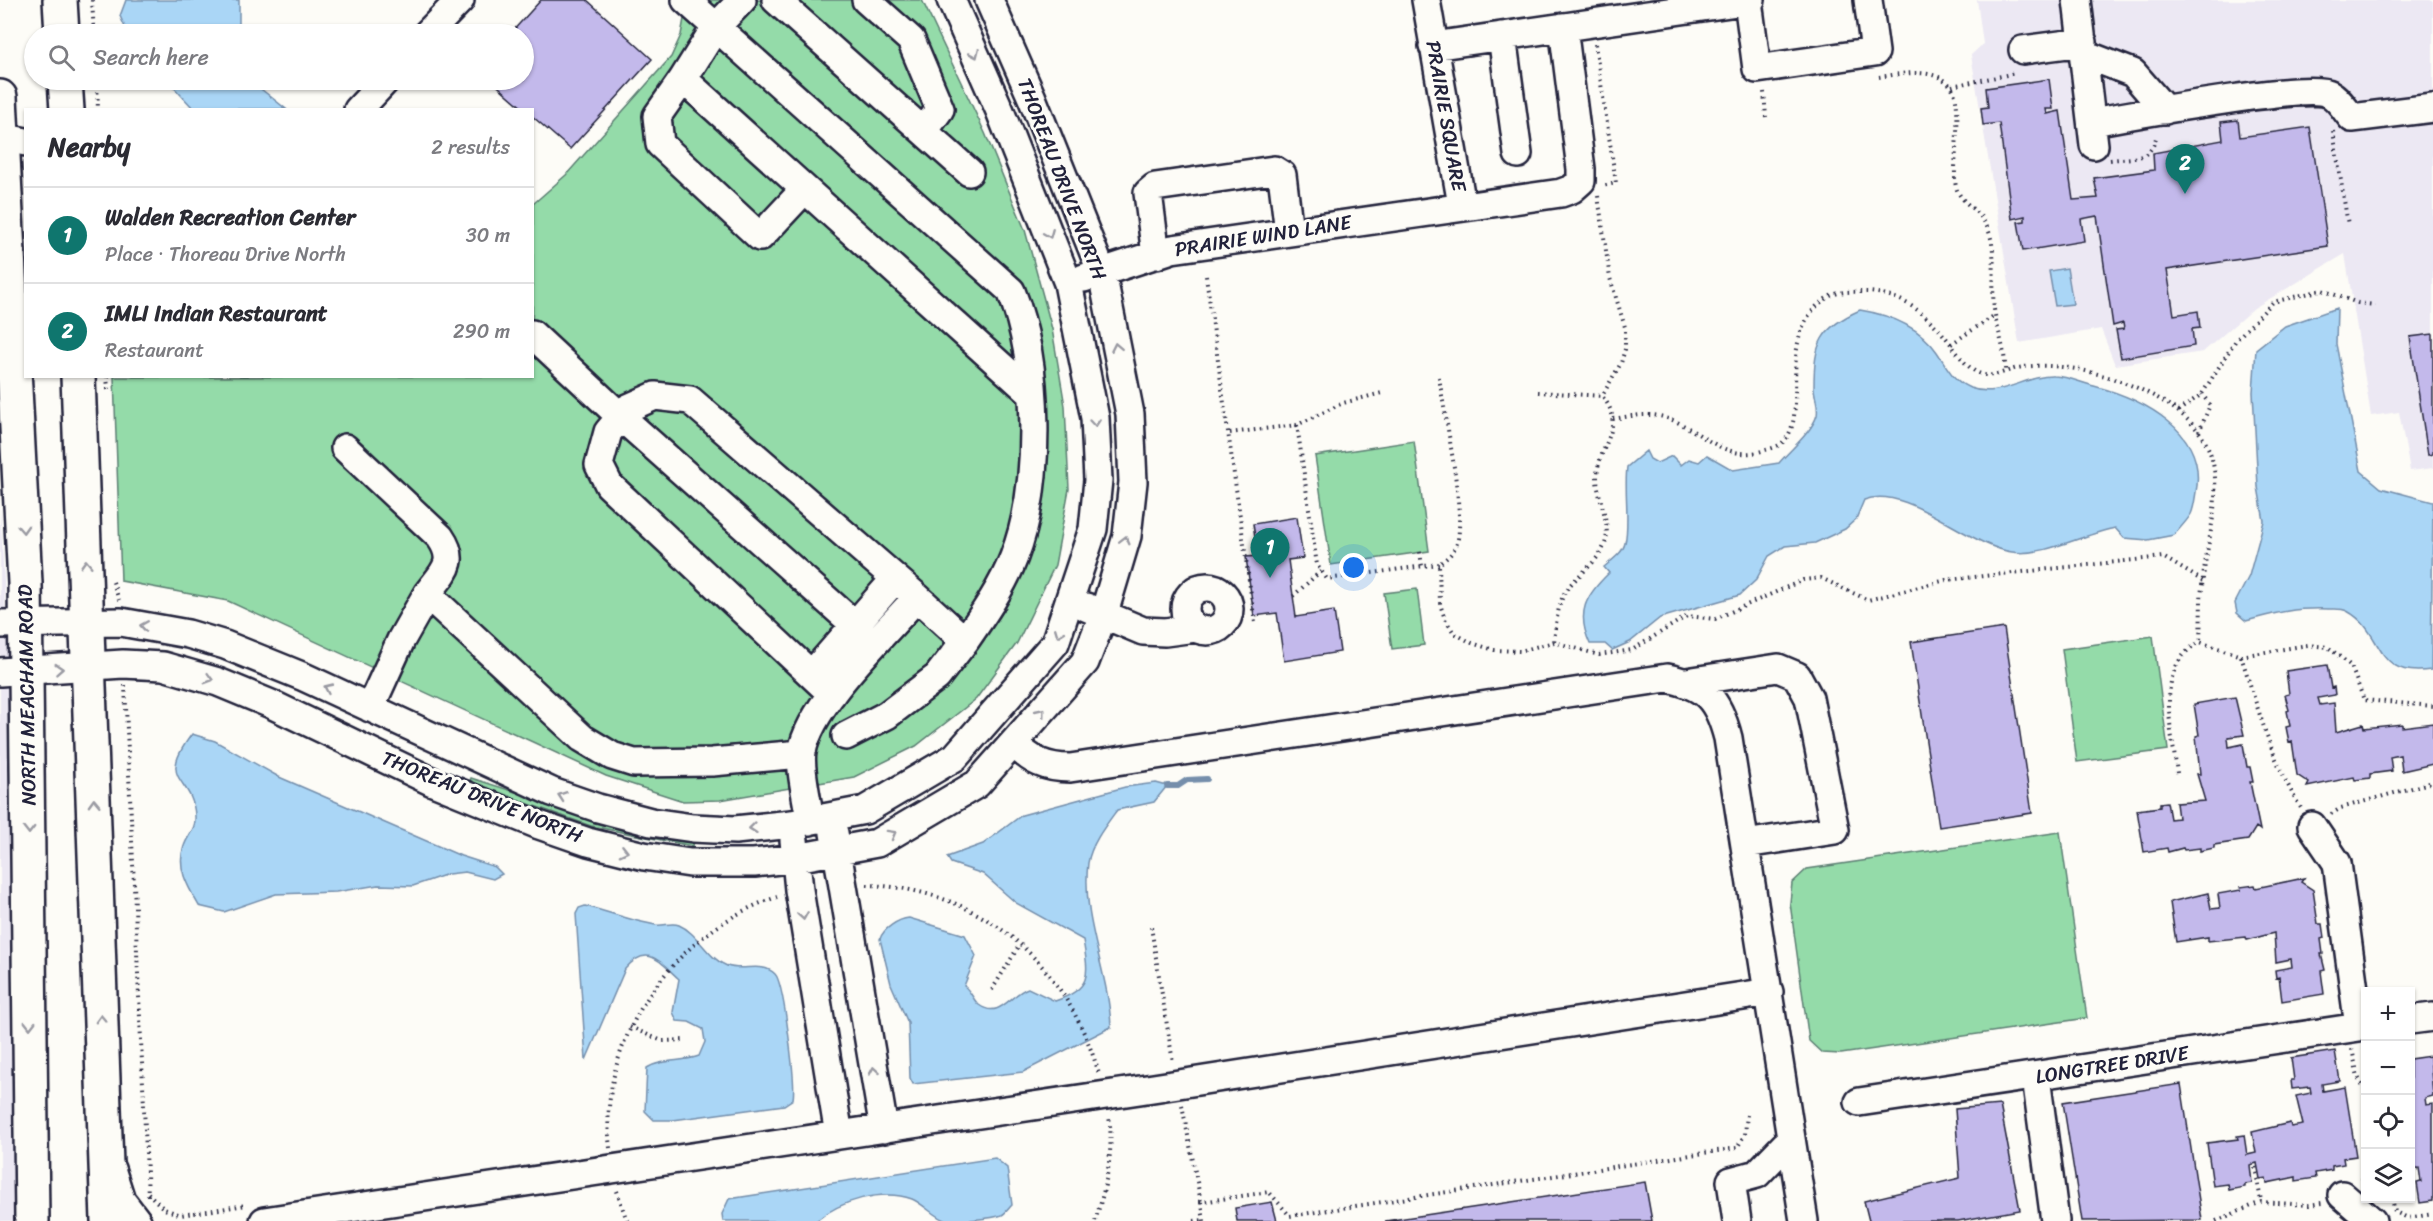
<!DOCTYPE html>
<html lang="en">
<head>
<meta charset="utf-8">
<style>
	:root { --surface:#fff; --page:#f2f2f3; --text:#2b2b33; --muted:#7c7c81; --line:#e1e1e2; --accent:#0f766e }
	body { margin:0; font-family:Sriracha,sans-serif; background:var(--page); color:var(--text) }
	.controls { position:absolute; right:18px; bottom:18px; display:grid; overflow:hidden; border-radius:0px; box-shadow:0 2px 4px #0004 }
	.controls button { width:54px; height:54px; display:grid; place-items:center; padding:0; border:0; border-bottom:2px solid var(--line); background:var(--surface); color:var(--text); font:30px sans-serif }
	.you { position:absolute; left:1354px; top:568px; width:21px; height:21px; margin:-15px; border:4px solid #fff; border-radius:50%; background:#1a73e8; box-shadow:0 0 0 9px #1a73e833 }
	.badge { display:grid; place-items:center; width:39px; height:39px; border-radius:50%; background:var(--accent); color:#fff; font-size:20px; font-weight:700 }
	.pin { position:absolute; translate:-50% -50px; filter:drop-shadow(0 2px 3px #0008) }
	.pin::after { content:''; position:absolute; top:32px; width:21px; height:18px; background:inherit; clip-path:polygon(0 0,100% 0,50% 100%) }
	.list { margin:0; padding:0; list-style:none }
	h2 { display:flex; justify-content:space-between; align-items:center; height:78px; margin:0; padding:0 24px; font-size:26px }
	h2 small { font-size:20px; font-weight:400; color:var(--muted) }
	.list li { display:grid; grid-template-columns:39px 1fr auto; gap:18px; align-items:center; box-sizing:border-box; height:96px; padding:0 24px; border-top:2px solid var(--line) }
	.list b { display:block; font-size:22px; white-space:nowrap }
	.list p { margin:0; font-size:20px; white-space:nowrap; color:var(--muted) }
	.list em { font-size:20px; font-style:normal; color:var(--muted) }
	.icon { flex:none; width:33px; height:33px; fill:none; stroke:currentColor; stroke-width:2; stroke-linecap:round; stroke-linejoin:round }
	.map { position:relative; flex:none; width:2433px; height:1221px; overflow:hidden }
	.search { position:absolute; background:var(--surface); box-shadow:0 2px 4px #0004; left:24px; top:24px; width:510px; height:66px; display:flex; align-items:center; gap:15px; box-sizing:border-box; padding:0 21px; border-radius:33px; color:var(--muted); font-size:22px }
	.panel { position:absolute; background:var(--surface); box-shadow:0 2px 4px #0004; left:24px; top:108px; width:510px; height:270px; border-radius:0px }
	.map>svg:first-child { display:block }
</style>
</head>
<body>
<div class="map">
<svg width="2433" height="1221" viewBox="0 0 2433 1221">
	<rect width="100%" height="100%" fill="#fdfcf7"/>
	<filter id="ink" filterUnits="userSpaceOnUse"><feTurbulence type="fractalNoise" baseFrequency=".0167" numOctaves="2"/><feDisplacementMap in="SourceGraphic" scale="12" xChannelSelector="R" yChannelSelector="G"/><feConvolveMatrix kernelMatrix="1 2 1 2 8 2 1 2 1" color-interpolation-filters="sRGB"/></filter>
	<g filter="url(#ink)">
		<path fill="#ece8f3" d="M1977,0H2433V468L2410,471L2399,412L2371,416L2345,254L2254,308L2203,352L2115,365L2101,329L2019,343L1971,55L1983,44Z
			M0,504L35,1164L40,1221H0Z"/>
		<path fill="#94dba9" stroke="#5b7e72" stroke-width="1.5" d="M693,0H922L985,133L1025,230L1052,329L1065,406L1069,489L1055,565L1017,643L976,699L916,746L854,777L720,800L683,801L606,776L228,601L121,581L114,377L532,376L533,204L566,175L671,57L681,35L686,8Z
			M1414,441L1429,551L1331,565L1315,456Z
			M1417,589L1424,645L1392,649L1384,593Z
			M2153,636L2168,750L2077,762L2062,649Z
			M471,778L566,808L693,841L692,846L591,826L469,783Z
			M2060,832L2087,1018L1841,1054L1822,1053L1809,1041L1790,903L1792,883L1807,869Z"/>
		<path fill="#aad6f6" stroke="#748eab" stroke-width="1.5" d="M126,0H239V34H128L120,16Z
			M167,80H254L256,85L286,109H194Z
			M2067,268L2073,304L2055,306L2049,271Z
			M2337,308L2336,344L2361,471L2381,488L2433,502L2431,670C2372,679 2386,632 2347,611C2342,608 2334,609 2328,609C2294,608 2279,612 2246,621L2237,613L2235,603L2249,576L2264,521L2258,487L2253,392L2256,349L2285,326Z
			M1860,310C1891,315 1919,326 1937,352C1947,367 1953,381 1970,388C1999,399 2026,375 2054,376C2067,376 2082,383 2094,386C2143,399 2208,431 2196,492C2195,498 2194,508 2191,514C2187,521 2180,528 2174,535L2148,540L2124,538L2115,528C2084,534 2043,557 2012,552C1968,546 1906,483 1864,500L1856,519L1845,529L1815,543L1785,546L1769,556L1756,580L1740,595L1660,618L1630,642L1612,650L1605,644H1590C1576,613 1585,596 1609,573L1604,567C1612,560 1623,553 1625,543C1630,523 1624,490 1627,467L1646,451L1650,459L1657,463L1672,456L1681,465L1689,459L1699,462L1707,455L1733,470L1779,463C1791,449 1812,432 1817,415C1819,406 1814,396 1814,387C1814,343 1820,328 1860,310Z
			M192,734L215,741L279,777L461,856L495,867L502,874L493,879L465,872L448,874L413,886L378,885L336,892L276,894L224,912L199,906C188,887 176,868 184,846C188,834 196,830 195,816C193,775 155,783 192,734Z
			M1156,783L1167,786L1154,802L1117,810C1106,825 1091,844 1088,863C1081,919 1109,972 1111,1027L1023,1072L913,1084L910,1078L908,1023L891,984L880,939C883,929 898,919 909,918L965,935L976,956L964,986C971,991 973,1000 979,1005C1000,1020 1010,994 1028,988L1055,1001C1092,989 1089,975 1083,940L1016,903L983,874L951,863L947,857L983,844L1022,815L1125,787Z
			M585,906C609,912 632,921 656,925C664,926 672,922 679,925C698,933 707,958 727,966C743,972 762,961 775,974C784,983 796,1084 793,1099L784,1105L673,1120H654L645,1111L647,1068C661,1059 683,1062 699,1056L705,1042L703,1029L689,1022L677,1021L673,1012L679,979C659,961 648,943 625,969L586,1060L576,914L579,908Z
			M995,1158L1007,1168L1012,1205C1009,1208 1006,1213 1002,1215C992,1219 958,1221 947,1221C935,1218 924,1204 912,1199C882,1188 840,1201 816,1221H723L722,1214L729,1199Z"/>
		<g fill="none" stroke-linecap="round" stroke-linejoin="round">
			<path stroke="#748eab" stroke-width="6" d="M1167,786H1178L1187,780L1207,779"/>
		</g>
		<path fill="#c3b9eb" stroke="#22223b" stroke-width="1.5" d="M541,0H587L652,59L570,149L532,116V110H525L491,80H524V34H510Z
			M2049,79L2053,109H2046L2047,114L2060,111L2073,200L2098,198L2094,178L2154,170L2153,153L2223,140L2221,122L2238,120L2240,137L2310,127L2328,246L2167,270L2174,315L2198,311L2200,328L2192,329L2194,346L2121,358L2116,330L2124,329L2123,323L2113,326L2097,216L2081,219L2084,241L2023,251L2018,222L2025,221V216L2012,219L1999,123L1983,125L1981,108L1988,107L1986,88Z
			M2433,334V454L2428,455L2410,337Z
			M1297,517L1303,558L1288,560L1296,617L1334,611L1340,652L1284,661L1277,613L1254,616L1246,557L1258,556L1253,524Z
			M2004,628L2032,813L1939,827L1911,642Z
			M2327,665L2331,688L2334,687L2335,695L2318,698L2320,705L2334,703L2336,732L2363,724L2364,728L2402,724V727L2433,723V764L2402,771L2400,755L2390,757L2392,771L2370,774V778L2355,780L2354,777L2307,787L2309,783L2297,775L2292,741L2289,742L2286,727L2290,726L2287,711L2289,710L2285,695L2289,694L2286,671Z
			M2235,697L2244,735L2228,737L2229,747L2243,744L2247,767H2250L2253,782H2250L2260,830L2256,827L2248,840L2214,845V848L2200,851V848L2184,850L2183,848L2168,852L2167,848L2144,852L2137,810L2160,807V803L2167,802L2170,819L2178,818L2176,803L2205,801L2197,774H2200L2196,736L2199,735L2194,704Z
			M2304,878L2301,882L2313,890L2318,924H2322L2324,938L2321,939L2323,954H2321L2325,970L2321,971L2324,994L2282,1001L2279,977L2276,978L2275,970L2292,967L2291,959L2276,962L2274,933L2247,940L2246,937L2208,941V937L2176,942L2170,902L2208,893L2211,909L2220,908L2218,894L2241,890L2240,887L2255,885L2256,888Z
			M2335,1051L2340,1081L2322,1084L2323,1091L2345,1087L2356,1156L2343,1158L2344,1164L2332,1166V1170L2315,1173L2316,1178L2296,1181V1177L2267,1183L2266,1178L2260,1179L2257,1163L2250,1165L2252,1183L2245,1184V1187L2229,1190L2228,1184L2213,1186L2207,1143L2238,1139L2237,1136L2244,1135L2247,1155L2256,1153L2252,1132L2290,1123L2291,1127L2303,1125L2296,1096L2311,1093L2310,1087L2292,1089L2291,1080H2294L2291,1058Z
			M2430,1056L2433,1096L2425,1098L2426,1105L2433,1104V1201L2420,1203L2417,1183L2421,1182L2419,1168L2410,1169V1059Z
			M2181,1084L2202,1220L2082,1221L2063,1102Z
			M2000,1105L2020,1210L1958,1221H1869L1864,1201L1960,1178L1955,1109Z
			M1645,1182L1652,1221H1385Z
			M1272,1202L1277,1221H1237L1235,1208Z"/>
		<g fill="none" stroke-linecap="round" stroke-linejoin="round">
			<defs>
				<path id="minor" d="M686,0L1011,291C1040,363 1042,484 1014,557C1002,588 983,615 965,641
					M742,0L715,28L683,79L1031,393
					M776,0L969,172
					M866,0L911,40L940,109L924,131
					M1426,0L1462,205
					M2077,0L2094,145
					M1748,1L1757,69L1875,52L1868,0
					M427,34L460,0
					M1502,36L1518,154
					M1433,46L1751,0
					M2023,50L2083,42
					M2084,54L2133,73L2165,110
					M683,79L657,116L660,144L760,237L804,190
					M358,110L386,80
					M2092,122C2127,116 2309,82 2330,94C2338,98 2346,111 2352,118L2433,108
					M0,137L26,142
					M1156,255L1148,193L1155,187L1274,170L1282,175L1289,232
					M1084,278L1172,249L1561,193L1572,189L1581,181V169L1563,27
					M532,334L621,417L855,625
					M345,448L440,537C458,563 443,572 427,594L582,738L612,756L634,763L712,762L801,754
					M1185 609a22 22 0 1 1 44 0a22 22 0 1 1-44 0Z
					M1086,607L1143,631L1165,632L1195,628
					M0,624L121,622L188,634L225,645L304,677L552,792L598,808L651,822L693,828L735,830L792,824L865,810L955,757L1055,643L1093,529L1098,480L1095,418L1068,283L1000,111L951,0
					M0,672L123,664L163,666L218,682L271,704L433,782L539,825L588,842L644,856L690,863H754L796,858L877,843L977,784L1085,662L1104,613L1127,536L1133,482L1130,414L1102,273L1032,98L989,0
					M812,674L895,579
					M1686,682L1778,668L1797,676L1809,698L1835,830L1745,844
					M832,694L609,485L599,465L608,432L628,408L655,396L690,400L917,597
					M370,708L401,640L427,594
					M1015,744C1031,761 1046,768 1070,768L1667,678C1706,686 1718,699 1728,738L1804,1221
					M810,821C808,802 799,769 802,752C810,704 884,635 917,597L965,641L937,677L887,715L846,736
					M2312,826L2337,863L2359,1027
					M834,833L884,1129
					M794,840L799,890L839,1135
					M2410,1020L2433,1017
					M2036,1077L2055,1221
					M1859,1102L2366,1026
					M111,1169L121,1200L137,1221
					M2342,1195L2372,1221
					M264,1221L1153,1088L1769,992
					M1737,1221L1731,1181L1757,1174L1791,1139"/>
				<path id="major" d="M60,0L62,34
					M65,80L67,110
					M0,97L25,583L32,1221
					M78,376L108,1221"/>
			</defs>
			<use href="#minor" stroke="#22223b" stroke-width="32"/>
			<use href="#major" stroke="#22223b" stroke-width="38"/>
			<path stroke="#22223b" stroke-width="4" stroke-dasharray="1.5 4.5" stroke-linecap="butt" d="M92,0L94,34
				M1595,44L1616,183L1602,186
				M1879,77C1900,74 1932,67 1949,84C1966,100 1951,164 1956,187C1960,202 1978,210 1985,223C1999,247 1991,283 1994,309C1997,331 2006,349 2005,372
				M97,80L98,110
				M1952,86L2016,73
				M1764,92L1766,117
				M2333,131L2348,225
				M2110,160C2134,157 2151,162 2157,134
				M1598,196L1610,278L1625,327V349L1621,363L1602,396
				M1206,276L1255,623
				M1951,344L1995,315
				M107,376L108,389
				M1439,377C1444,412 1466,514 1457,543C1454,553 1447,558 1439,564L1440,604L1445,619L1454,633L1472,643L1494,650L1520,651L1554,642L1599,655L1632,650L1687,616L1715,619L1803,580L1821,578L1868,600L1946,580L2163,557L2203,581
				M1538,392L1602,396C1628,427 1597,445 1597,478C1597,499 1613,526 1604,546C1596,565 1575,576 1565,592C1557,607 1556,625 1554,642
				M2178,411L2202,394L2236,340L2273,302L2322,290L2358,303L2375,305
				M1613,419C1631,416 1649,412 1667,418C1701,429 1724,464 1765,450C1770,449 1780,446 1783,442C1812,414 1772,334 1827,298C1839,290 1853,292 1866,292C1904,293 1932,318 1953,347C1960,357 1969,370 1981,374C1995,379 2010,368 2024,367C2077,359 2174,391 2203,438C2228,478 2208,535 2203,578C2200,599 2201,621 2200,642
				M1297,425L1317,565L1327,579L1439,564
				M2199,432L2210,405L2202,394
				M1230,433L1297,425L1343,403L1382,393
				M1420,552L1422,566
				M113,582L119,600
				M1293,596L1321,571
				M2241,656C2258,708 2272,762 2301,808
				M125,685L148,1196
				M2177,773C2172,730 2153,667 2200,642L2241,656L2308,645L2328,647L2351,666L2364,700L2433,706
				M2331,814L2341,808L2433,782
				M867,885C984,889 1067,964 1099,1074
				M1151,927L1173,1062
				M992,990L1020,944
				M630,1027L662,1041L685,1040
				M2352,1049L2358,1077L2366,1091
				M1182,1105L1201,1202
				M610,1148C596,1040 675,930 777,897
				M2255,1167L2261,1201
				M2361,1180L2366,1179V1155
				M617,1191L627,1221
				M148,1193L164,1209L181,1215L246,1205
				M2392,1198L2395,1212L2408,1218L2433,1214
				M1095,1221C1106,1187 1114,1152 1109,1116
				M1194,1221L1204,1220
				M1204,1221L1201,1202L1269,1192L1290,1216L1737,1148L1745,1134L1747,1115
				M2216,1221L2261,1202L2309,1205L2322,1203"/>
			<use href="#minor" stroke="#fdfcf7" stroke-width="27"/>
			<use href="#major" stroke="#fdfcf7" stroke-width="33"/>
		</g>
		<defs><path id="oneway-chevron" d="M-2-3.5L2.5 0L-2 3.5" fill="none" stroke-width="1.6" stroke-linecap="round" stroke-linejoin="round" transform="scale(1.5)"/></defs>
		<g stroke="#9a9aa2">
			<use href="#oneway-chevron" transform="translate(975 54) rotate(66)"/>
			<use href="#oneway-chevron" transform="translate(1049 234) rotate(68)"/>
			<use href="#oneway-chevron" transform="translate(1116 347) rotate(-101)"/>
			<use href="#oneway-chevron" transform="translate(1095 423) rotate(85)"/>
			<use href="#oneway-chevron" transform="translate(23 529) rotate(87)"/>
			<use href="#oneway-chevron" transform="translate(1125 540) rotate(-76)"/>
			<use href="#oneway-chevron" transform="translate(86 564) rotate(-92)"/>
			<use href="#oneway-chevron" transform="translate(144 626) rotate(-171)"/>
			<use href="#oneway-chevron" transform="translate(1059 633) rotate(111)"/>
			<use href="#oneway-chevron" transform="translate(59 669) rotate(-4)"/>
			<use href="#oneway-chevron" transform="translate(209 679) rotate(16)"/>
			<use href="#oneway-chevron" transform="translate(328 688) rotate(-155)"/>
			<use href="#oneway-chevron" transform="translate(1041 712) rotate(-51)"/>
			<use href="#oneway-chevron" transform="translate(562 796) rotate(-161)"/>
			<use href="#oneway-chevron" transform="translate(94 803) rotate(-92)"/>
			<use href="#oneway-chevron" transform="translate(753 828) rotate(174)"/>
			<use href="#oneway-chevron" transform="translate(29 830) rotate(90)"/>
			<use href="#oneway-chevron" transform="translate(892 834) rotate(-29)"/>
			<use href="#oneway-chevron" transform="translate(624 851) rotate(14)"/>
			<use href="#oneway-chevron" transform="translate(803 916) rotate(81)"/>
			<use href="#oneway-chevron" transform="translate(101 1019) rotate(-92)"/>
			<use href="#oneway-chevron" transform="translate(30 1025) rotate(90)"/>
			<use href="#oneway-chevron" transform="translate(874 1071) rotate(-100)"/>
		</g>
	</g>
	<g text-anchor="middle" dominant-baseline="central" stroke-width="6" stroke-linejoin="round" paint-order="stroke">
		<g font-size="20" fill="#22223b" stroke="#fdfcf7">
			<text transform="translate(1446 116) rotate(80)">PRAIRIE SQUARE</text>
			<text transform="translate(1062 179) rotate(69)">THOREAU DRIVE NORTH</text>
			<text transform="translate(1263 236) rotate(-9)">PRAIRIE WIND LANE</text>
			<text transform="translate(27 695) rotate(-91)">NORTH MEACHAM ROAD</text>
			<text transform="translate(482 797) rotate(22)">THOREAU DRIVE NORTH</text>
			<text transform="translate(2112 1065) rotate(-9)">LONGTREE DRIVE</text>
		</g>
	</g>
</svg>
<div class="controls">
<button>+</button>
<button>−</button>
<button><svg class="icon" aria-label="locate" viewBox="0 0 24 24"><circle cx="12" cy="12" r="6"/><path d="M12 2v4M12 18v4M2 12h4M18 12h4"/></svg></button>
<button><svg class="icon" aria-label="layers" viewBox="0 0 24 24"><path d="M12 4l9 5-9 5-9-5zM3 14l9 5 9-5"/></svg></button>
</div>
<div class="you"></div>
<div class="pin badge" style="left:1270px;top:578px">1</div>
<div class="pin badge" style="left:2185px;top:194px">2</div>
<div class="search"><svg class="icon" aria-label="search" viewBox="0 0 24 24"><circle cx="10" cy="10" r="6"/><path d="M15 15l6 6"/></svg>Search here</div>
<section class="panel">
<h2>Nearby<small>2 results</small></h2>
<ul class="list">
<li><span class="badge">1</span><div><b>Walden Recreation Center</b><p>Place · Thoreau Drive North</p></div><em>30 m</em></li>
<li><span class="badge">2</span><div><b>IMLI Indian Restaurant</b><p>Restaurant</p></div><em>290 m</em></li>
</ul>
</section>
</div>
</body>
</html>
